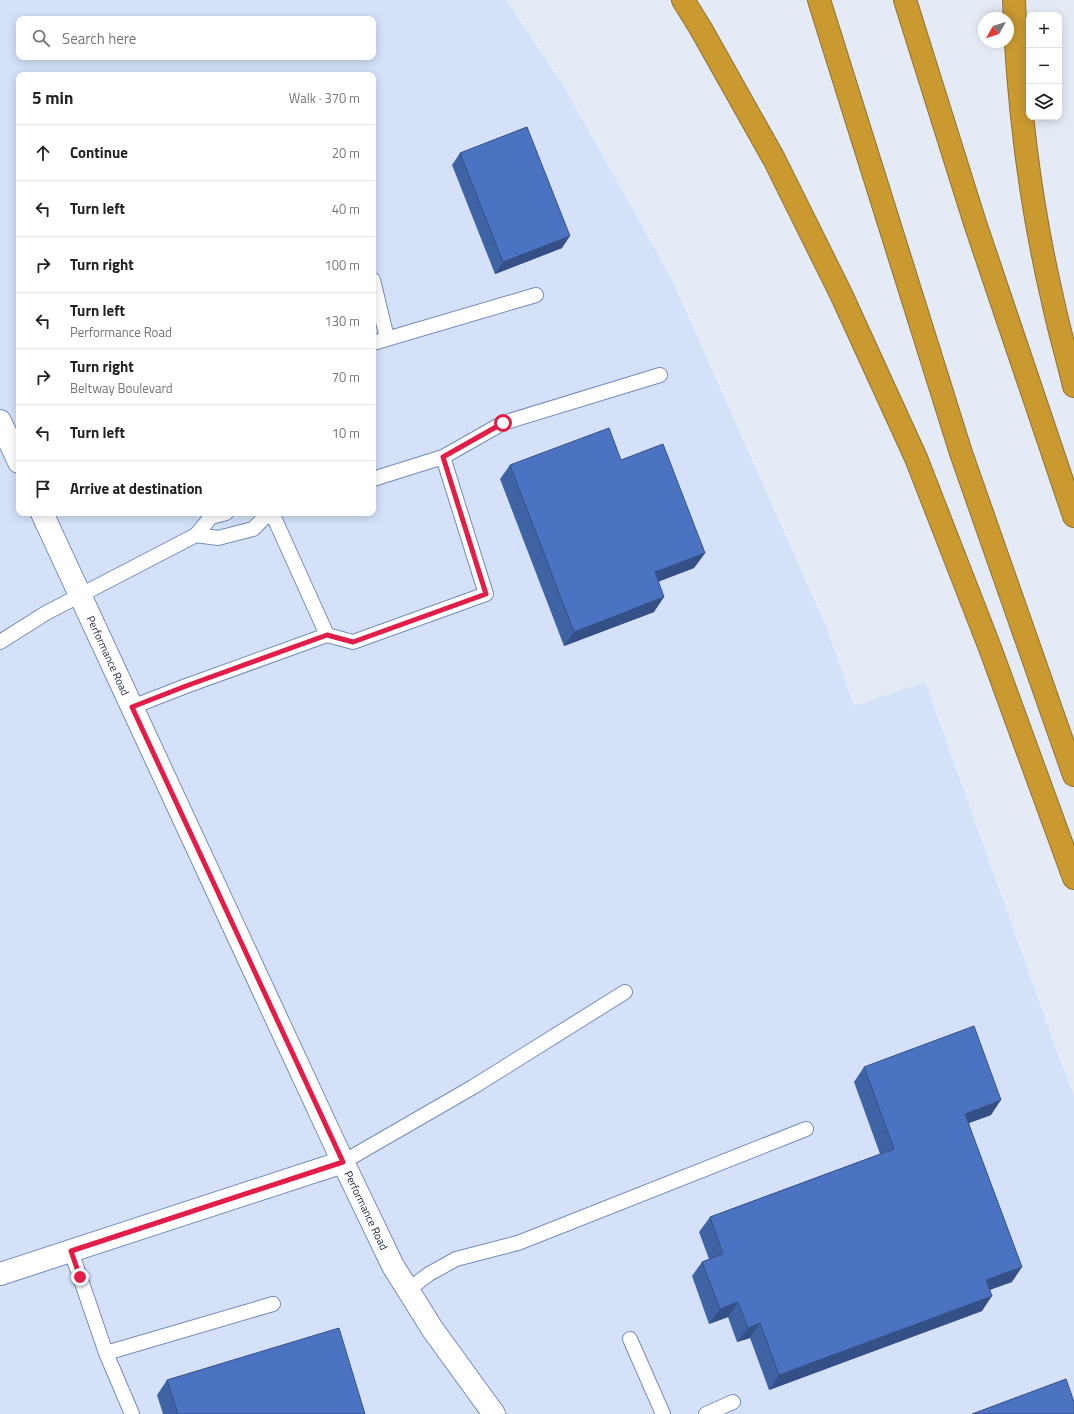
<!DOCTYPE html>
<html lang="en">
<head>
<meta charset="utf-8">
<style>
	:root { --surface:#fff; --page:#f2f2f2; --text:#222; --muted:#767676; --line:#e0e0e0 }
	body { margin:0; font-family:"Titillium Web",sans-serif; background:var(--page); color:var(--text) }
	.controls { position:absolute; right:12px; top:12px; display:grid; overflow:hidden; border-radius:8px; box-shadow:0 2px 10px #0003 }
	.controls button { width:36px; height:36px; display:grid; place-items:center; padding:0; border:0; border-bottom:1px solid var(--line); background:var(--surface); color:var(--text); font:20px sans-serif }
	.compass { position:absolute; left:978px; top:12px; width:36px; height:36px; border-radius:50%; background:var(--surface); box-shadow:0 2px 10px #0003; rotate:231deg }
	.stop { position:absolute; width:12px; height:12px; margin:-9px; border:3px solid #e11d48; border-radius:50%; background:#fff }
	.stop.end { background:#e11d48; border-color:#fff; box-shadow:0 1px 4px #0008 }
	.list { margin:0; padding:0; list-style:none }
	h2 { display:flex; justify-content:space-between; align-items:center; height:52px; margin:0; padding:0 16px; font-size:17px }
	h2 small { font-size:13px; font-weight:400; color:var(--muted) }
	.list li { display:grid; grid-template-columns:26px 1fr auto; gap:12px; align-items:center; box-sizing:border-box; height:56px; padding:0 16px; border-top:1px solid var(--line) }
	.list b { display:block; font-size:15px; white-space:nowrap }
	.list p { margin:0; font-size:13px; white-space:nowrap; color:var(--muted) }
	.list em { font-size:13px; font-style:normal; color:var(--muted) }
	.icon { flex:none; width:22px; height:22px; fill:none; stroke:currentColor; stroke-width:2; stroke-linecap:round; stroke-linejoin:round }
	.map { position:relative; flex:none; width:1074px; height:1414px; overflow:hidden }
	.search { position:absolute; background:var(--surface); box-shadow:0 2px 10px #0003; left:16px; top:16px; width:360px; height:44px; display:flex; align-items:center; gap:10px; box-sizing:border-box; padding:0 14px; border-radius:8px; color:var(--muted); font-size:15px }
	.panel { position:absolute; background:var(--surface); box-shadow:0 2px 10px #0003; left:16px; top:72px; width:360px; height:444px; border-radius:8px }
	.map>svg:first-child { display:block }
</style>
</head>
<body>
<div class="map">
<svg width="1074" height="1414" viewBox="0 0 1074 1414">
	<rect width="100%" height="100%" fill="#e5ebf6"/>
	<path fill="#d4e1f8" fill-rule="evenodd" d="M0,0H506L564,87L671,278L827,629L854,706L925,682L1062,1066L1074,1095V1414H0ZM19,19H373V57H19ZM19,75H373V513H19Z"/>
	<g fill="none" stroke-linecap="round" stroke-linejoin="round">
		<defs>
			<path id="service" d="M373,280L387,338
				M373,343L536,295
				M373,479L443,457
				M272,513L327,635
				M196,535L218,538L253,529L269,513
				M0,642L46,613L196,535L211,517L226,513
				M132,707L186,686L327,635L353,642L486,594L443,457L503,423L660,375
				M343,1162L473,1087L625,992
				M71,1251L106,1353L273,1304
				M408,1290L429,1274L456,1259L518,1243L806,1129
				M630,1339L663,1414
				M106,1353L132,1414
				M706,1414L733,1402"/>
			<g id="minor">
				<path d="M0,421L19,462"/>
				<path id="s1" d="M42,513L343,1162L393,1266L433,1330L494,1414"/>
				<path d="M0,1274L343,1162"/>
			</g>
			<path id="motorway" d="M683,0L701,29L774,159L841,294L916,458L990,648L1074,878
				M819,0L961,453L1074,775
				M905,0L975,223L1074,516
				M1014,0C1017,97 1030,203 1052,297C1058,327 1067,356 1074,386"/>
		</defs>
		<use href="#service" stroke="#738cbc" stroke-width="16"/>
		<use href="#minor" stroke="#738cbc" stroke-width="24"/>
		<use href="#motorway" stroke="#8c7133" stroke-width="24"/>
		<use href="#service" stroke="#fff" stroke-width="14"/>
		<use href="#minor" stroke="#fff" stroke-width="22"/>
		<use href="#motorway" stroke="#ca9a31" stroke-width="22"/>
	</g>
	<path fill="#4063a6" d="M460,153L562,248L495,274L452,165Z
		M621,460L705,553L694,568L658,581L654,612L564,646L500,479L510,465Z
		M864,1067L991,1115L969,1123L1012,1282L990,1289L982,1311L769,1390L750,1338L737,1342L728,1317L709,1324L692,1276L702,1262L709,1259L699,1232L710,1217L880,1154L854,1082Z
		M167,1380L365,1414H163L157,1395Z"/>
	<path fill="#345087" d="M570,236L562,248L495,274L503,262Z
		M705,553L694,568L645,587L655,572Z
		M664,597L654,612L564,646L574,632Z
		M1001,1100L991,1115L955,1128L965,1114Z
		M1022,1267L1012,1282L976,1295L986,1280Z
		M992,1296L982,1311L769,1390L779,1375Z
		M738,1302L728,1317L709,1324L720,1309Z
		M760,1323L750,1338L737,1342L748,1328Z"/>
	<path fill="#4b73c1" stroke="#345087" d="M527,127L570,236L503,262L460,153Z
		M609,428L621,460L663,444L705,553L655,572L664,597L574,632L510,465Z
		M974,1026L1001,1100L965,1114L1022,1267L986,1280L992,1296L779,1375L760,1323L748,1328L738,1302L720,1309L702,1262L723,1254L710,1217L894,1149L864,1067Z
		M339,1328L365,1414H178L167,1380Z
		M1066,1379L1074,1402V1414H972Z"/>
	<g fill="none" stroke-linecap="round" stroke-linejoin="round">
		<path stroke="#e11d48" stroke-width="5" d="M80,1277L71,1251L343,1162L132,707L186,686L327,635L353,642L486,594L443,457L503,423"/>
	</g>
	<g text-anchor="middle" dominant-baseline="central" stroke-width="4" stroke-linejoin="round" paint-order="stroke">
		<g font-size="11" fill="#1a2437" stroke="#fff">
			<text stroke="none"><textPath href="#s1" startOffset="157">Performance Road</textPath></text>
			<text stroke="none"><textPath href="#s1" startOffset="769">Performance Road</textPath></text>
		</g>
	</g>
</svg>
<div class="controls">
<button>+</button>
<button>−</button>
<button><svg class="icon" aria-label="layers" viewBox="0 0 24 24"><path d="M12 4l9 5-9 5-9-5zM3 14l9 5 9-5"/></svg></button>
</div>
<svg class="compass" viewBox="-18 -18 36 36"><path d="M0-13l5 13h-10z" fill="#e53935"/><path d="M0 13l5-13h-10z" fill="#767676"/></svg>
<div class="stop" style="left:503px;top:423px"></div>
<div class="stop end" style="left:80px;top:1277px"></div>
<div class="search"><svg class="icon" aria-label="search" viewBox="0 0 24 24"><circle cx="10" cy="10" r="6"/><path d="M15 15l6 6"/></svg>Search here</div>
<section class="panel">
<h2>5 min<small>Walk · 370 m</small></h2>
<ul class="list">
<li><svg class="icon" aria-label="ahead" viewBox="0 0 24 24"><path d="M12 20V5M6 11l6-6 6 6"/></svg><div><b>Continue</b></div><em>20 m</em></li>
<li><svg class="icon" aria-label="left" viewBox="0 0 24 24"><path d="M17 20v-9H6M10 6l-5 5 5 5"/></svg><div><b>Turn left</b></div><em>40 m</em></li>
<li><svg class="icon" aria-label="right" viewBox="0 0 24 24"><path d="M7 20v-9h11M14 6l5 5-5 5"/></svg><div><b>Turn right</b></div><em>100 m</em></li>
<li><svg class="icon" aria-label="left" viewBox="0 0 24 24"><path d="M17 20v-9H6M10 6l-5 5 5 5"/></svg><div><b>Turn left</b><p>Performance Road</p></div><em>130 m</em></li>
<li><svg class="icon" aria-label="right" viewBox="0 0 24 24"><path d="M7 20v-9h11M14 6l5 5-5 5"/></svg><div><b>Turn right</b><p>Beltway Boulevard</p></div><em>70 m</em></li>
<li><svg class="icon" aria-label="left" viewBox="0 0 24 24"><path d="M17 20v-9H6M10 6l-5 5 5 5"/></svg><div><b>Turn left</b></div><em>10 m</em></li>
<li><svg class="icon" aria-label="arrive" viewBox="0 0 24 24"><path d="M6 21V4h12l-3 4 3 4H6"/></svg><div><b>Arrive at destination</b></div></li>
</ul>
</section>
</div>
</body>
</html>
